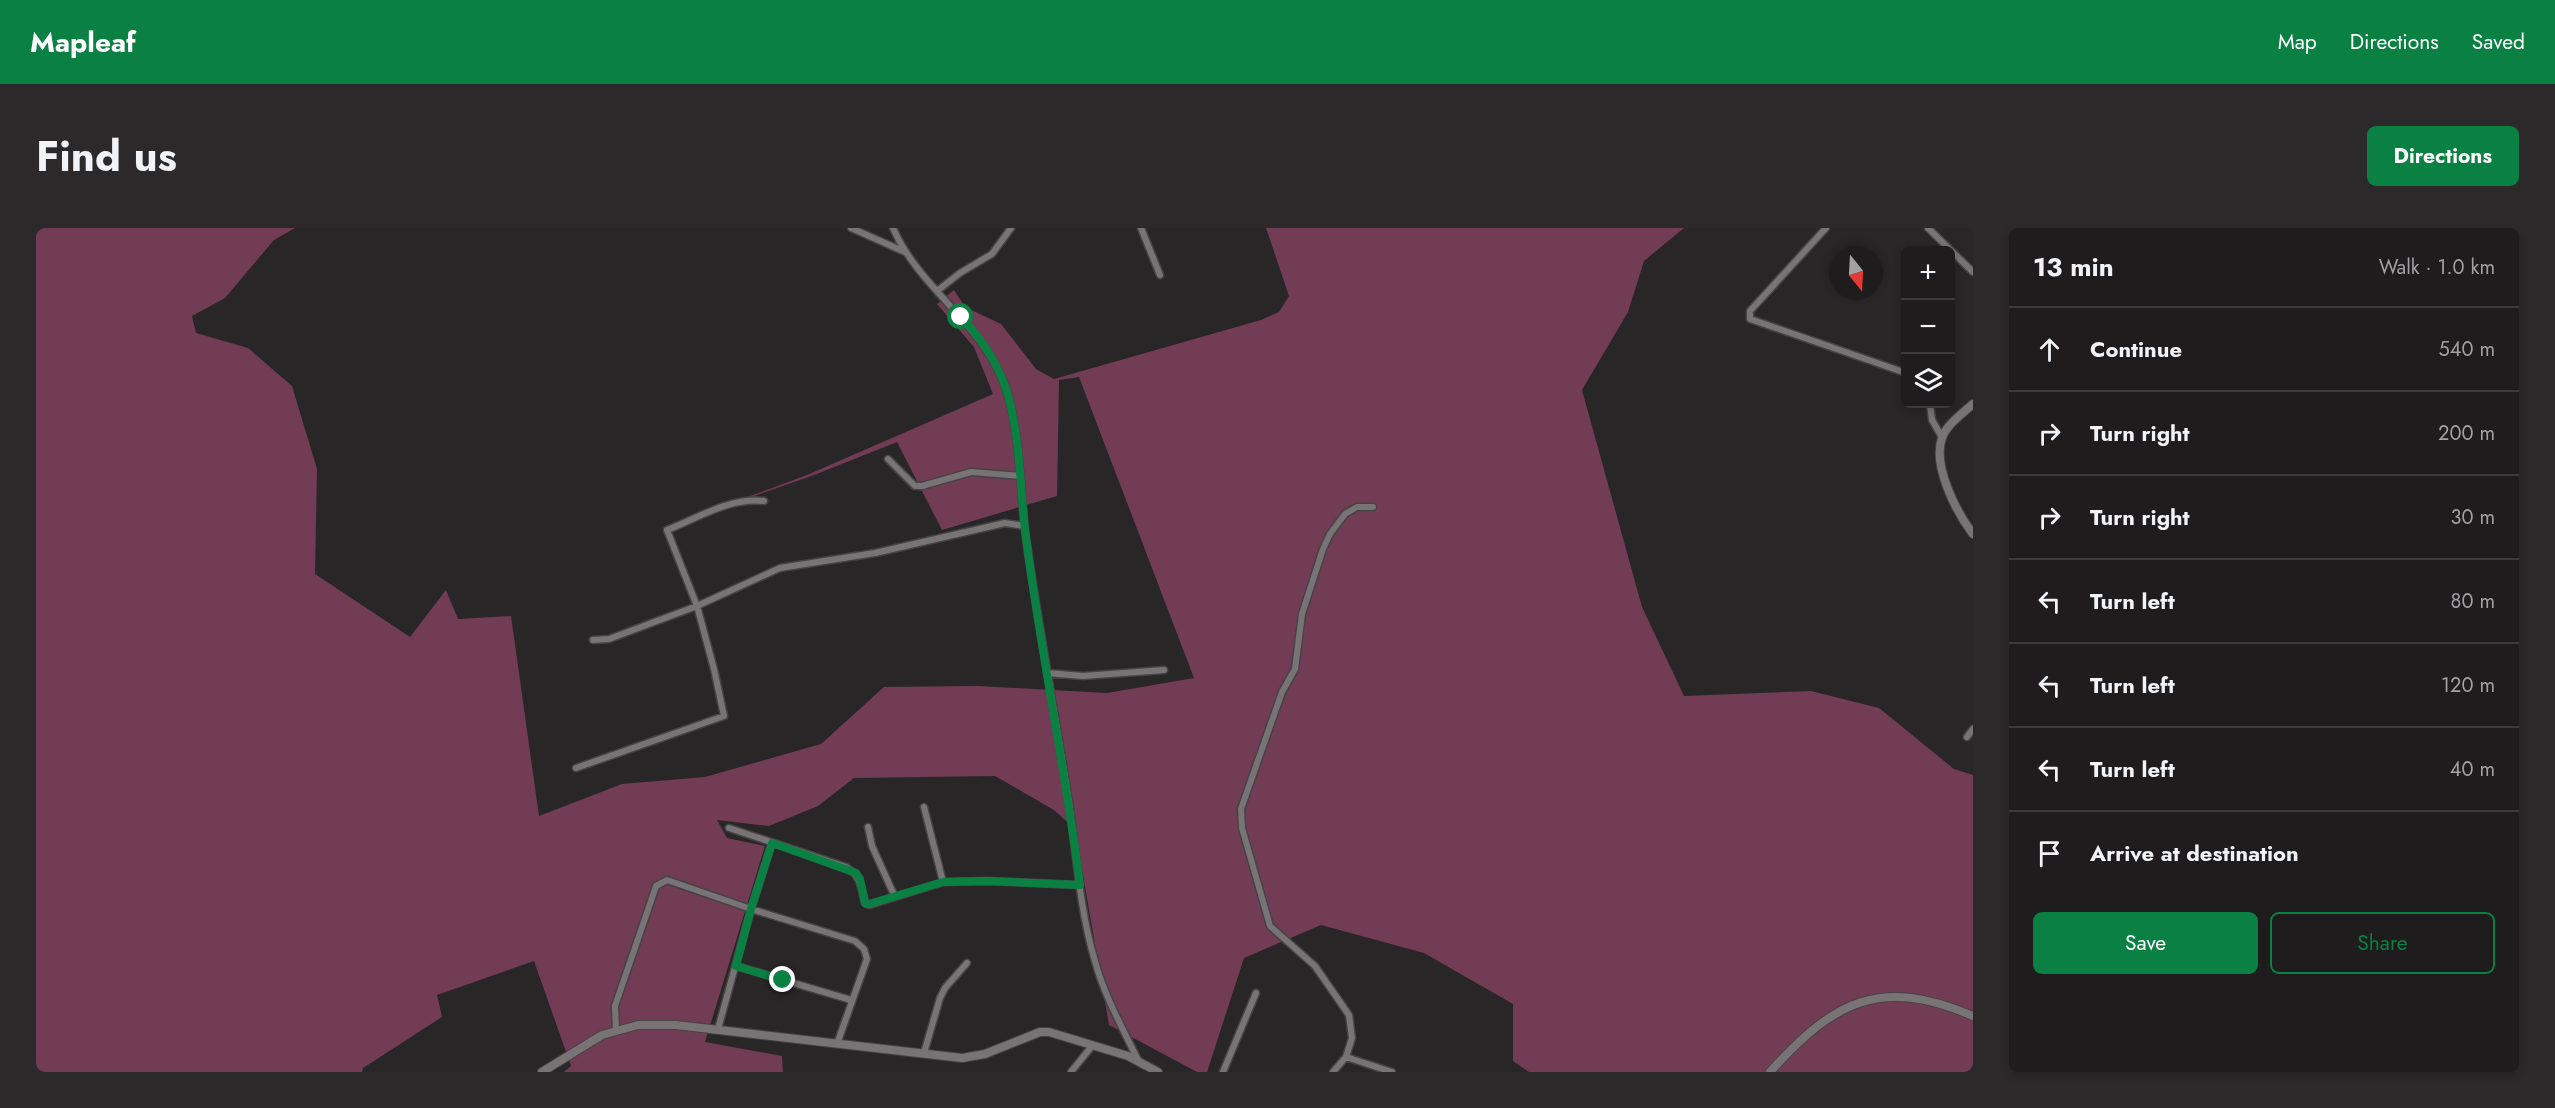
<!DOCTYPE html>
<html lang="en">
<head>
<meta charset="utf-8">
<style>
	:root { --surface:#1f1c1d; --page:#2c292a; --text:#f1f3f6; --muted:#a1a1a4; --line:#3c3a3b; --accent:#0b8043 }
	body { margin:0; font-family:Jost,sans-serif; background:var(--page); color:var(--text) }
	.controls { position:absolute; right:18px; top:18px; display:grid; overflow:hidden; border-radius:9px; box-shadow:0 3px 9px #0003 }
	.controls button { width:54px; height:54px; display:grid; place-items:center; padding:0; border:0; border-bottom:2px solid var(--line); background:var(--surface); color:var(--text); font:30px sans-serif }
	.compass { position:absolute; left:1793px; top:18px; width:54px; height:54px; border-radius:50%; background:var(--surface); box-shadow:0 3px 9px #0003; rotate:162deg }
	.stop { position:absolute; width:18px; height:18px; margin:-14px; border:4px solid #0b8043; border-radius:50%; background:#fff }
	.stop.end { background:#0b8043; border-color:#fff; box-shadow:0 2px 6px #0008 }
	.list { margin:0; padding:0; list-style:none }
	h2 { display:flex; justify-content:space-between; align-items:center; height:78px; margin:0; padding:0 24px; font-size:26px }
	h2 small { font-size:20px; font-weight:400; color:var(--muted) }
	.list li { display:grid; grid-template-columns:39px 1fr auto; gap:18px; align-items:center; box-sizing:border-box; height:84px; padding:0 24px; border-top:2px solid var(--line) }
	.list b { display:block; font-size:22px; white-space:nowrap }
	.list em { font-size:20px; font-style:normal; color:var(--muted) }
	.actions { display:flex; gap:12px; padding:18px 24px }
	.actions a { flex:1; padding:14px 0; border:2px solid var(--accent); border-radius:9px; text-align:center; font-size:21px; color:var(--accent) }
	.actions .main { background:var(--accent); color:#fff }
	.icon { flex:none; width:33px; height:33px; fill:none; stroke:currentColor; stroke-width:2; stroke-linecap:round; stroke-linejoin:round }
	.map { position:relative; flex:none; width:1937px; height:844px; overflow:hidden; border-radius:9px }
	header { display:flex; align-items:center; gap:36px; box-sizing:border-box; height:84px; padding:0 30px; background:var(--accent); color:#fff }
	header strong { font-size:28px }
	nav { display:flex; gap:33px; margin-inline-start:auto; font-size:21px }
	.intro { display:flex; align-items:center; justify-content:space-between; box-sizing:border-box; height:144px; padding:0 36px }
	h1 { margin:0; font-size:42px }
	.button { padding:15px 27px; border-radius:9px; background:var(--accent); color:#fff; font-size:21px; font-weight:700 }
	main { display:flex; gap:36px; padding:0 36px }
	aside { flex:1; background:var(--surface); border-radius:9px; box-shadow:0 3px 9px #0003 }
	.map>svg:first-child { display:block }
</style>
</head>
<body>
<header>
<strong>Mapleaf</strong>
<nav><a>Map</a><a>Directions</a><a>Saved</a></nav>
</header>
<div class="intro"><h1>Find us</h1><a class="button">Directions</a></div>
<main>
<div class="map">
<svg width="1937" height="844" viewBox="0 0 1937 844">
	<rect width="100%" height="100%" fill="#292627"/>
	<path fill="#723c54" d="M0,0H259L238,12L189,70L156,88L160,105L212,120L256,158L281,241L279,346L374,409L410,362L422,391L475,388L503,588L586,556L669,549L785,516L848,459L942,458L1071,465L1158,450L1043,149L1023,152L1021,268L906,302L861,214L778,247L655,290L771,247L957,166L938,119L901,76L918,62L929,79L965,96L1000,141L1018,151L1225,92L1243,84L1253,68L1230,0H1648L1608,33L1592,84L1546,162L1606,379L1648,468L1775,463L1843,480L1918,541L1937,547V844H1493L1477,833V776L1388,725L1285,697L1208,730L1171,844H1161L1073,797L1039,601L1018,582L959,548L818,550L782,578L733,598L681,592L691,610L729,618L669,814L746,828L747,844H528L535,838L498,733L401,767L406,789L327,840L326,844H0Z"/>
	<g fill="none" stroke-linecap="round" stroke-linejoin="round">
		<defs>
			<path id="minor" d="M815,0L869,24
				M857,0C885,64 952,98 972,167C984,211 984,257 989,302C1000,385 1016,467 1029,549C1040,610 1041,673 1059,733C1068,767 1087,801 1102,832
				M1105,0L1124,47
				M1790,0L1714,83V91L1870,145
				M1892,0L1937,44
				M901,63L924,45L956,26L975,0
				M1894,176L1896,192L1906,209
				M852,231L879,258H886L935,244L984,248
				M557,412L573,411L661,378L744,340L839,325L969,295L989,298
				M1011,445L1047,448L1128,442
				M1931,509L1937,501
				M540,540L688,488L678,441L661,378L631,302C662,290 694,269 728,273
				M888,579L907,654
				M832,599L836,618L859,669
				M693,600L810,639C825,648 825,659 829,675L833,677L907,654L951,653L1044,657
				M700,738L815,772
				M682,801L715,681L736,615
				M580,803L579,778L616,670L620,658L631,652L715,681L819,713L828,721L831,731L801,816
				M888,825L904,770L909,760L931,735
				M1310,829L1356,844
				M1035,844L1056,818
				M1187,844L1220,765
				M1297,844L1310,829L1316,810L1313,787L1279,738L1234,698L1206,600L1205,581L1246,464L1259,441L1266,386L1287,321L1294,306L1309,286L1321,279H1337"/>
			<path id="tertiary" d="M1937,176C1927,185 1910,197 1906,210C1896,238 1921,285 1937,306
				M506,844L566,807L602,797H640L926,830L949,826L1004,804H1013L1092,828L1122,844
				M1734,844C1798,773 1844,748 1937,788"/>
		</defs>
		<use href="#minor" stroke="#464344" stroke-width="9"/>
		<use href="#tertiary" stroke="#464344" stroke-width="10"/>
		<use href="#minor" stroke="#787475" stroke-width="6"/>
		<use href="#tertiary" stroke="#787475" stroke-width="8"/>
	</g>
	<g fill="none" stroke-linecap="round" stroke-linejoin="round">
		<path stroke="#0b8043" stroke-width="8" d="M747,752L700,738L715,681L736,615L820,645L824,651L829,675L833,676L907,654L951,653L1044,657C1029,538 1004,421 989,302C984,257 984,211 972,167C963,137 946,111 925,89"/>
	</g>
</svg>
<div class="controls">
<button>+</button>
<button>−</button>
<button><svg class="icon" aria-label="layers" viewBox="0 0 24 24"><path d="M12 4l9 5-9 5-9-5zM3 14l9 5 9-5"/></svg></button>
</div>
<svg class="compass" viewBox="-18 -18 36 36"><path d="M0-13l5 13h-10z" fill="#e53935"/><path d="M0 13l5-13h-10z" fill="#a1a1a4"/></svg>
<div class="stop" style="left:925px;top:89px"></div>
<div class="stop end" style="left:747px;top:752px"></div>
</div>
<aside>
<h2>13 min<small>Walk · 1.0 km</small></h2>
<ul class="list">
<li><svg class="icon" aria-label="ahead" viewBox="0 0 24 24"><path d="M12 20V5M6 11l6-6 6 6"/></svg><div><b>Continue</b></div><em>540 m</em></li>
<li><svg class="icon" aria-label="right" viewBox="0 0 24 24"><path d="M7 20v-9h11M14 6l5 5-5 5"/></svg><div><b>Turn right</b></div><em>200 m</em></li>
<li><svg class="icon" aria-label="right" viewBox="0 0 24 24"><path d="M7 20v-9h11M14 6l5 5-5 5"/></svg><div><b>Turn right</b></div><em>30 m</em></li>
<li><svg class="icon" aria-label="left" viewBox="0 0 24 24"><path d="M17 20v-9H6M10 6l-5 5 5 5"/></svg><div><b>Turn left</b></div><em>80 m</em></li>
<li><svg class="icon" aria-label="left" viewBox="0 0 24 24"><path d="M17 20v-9H6M10 6l-5 5 5 5"/></svg><div><b>Turn left</b></div><em>120 m</em></li>
<li><svg class="icon" aria-label="left" viewBox="0 0 24 24"><path d="M17 20v-9H6M10 6l-5 5 5 5"/></svg><div><b>Turn left</b></div><em>40 m</em></li>
<li><svg class="icon" aria-label="arrive" viewBox="0 0 24 24"><path d="M6 21V4h12l-3 4 3 4H6"/></svg><div><b>Arrive at destination</b></div></li>
</ul>
<div class="actions"><a class="main">Save</a><a>Share</a></div>
</aside>
</main>
</body>
</html>
